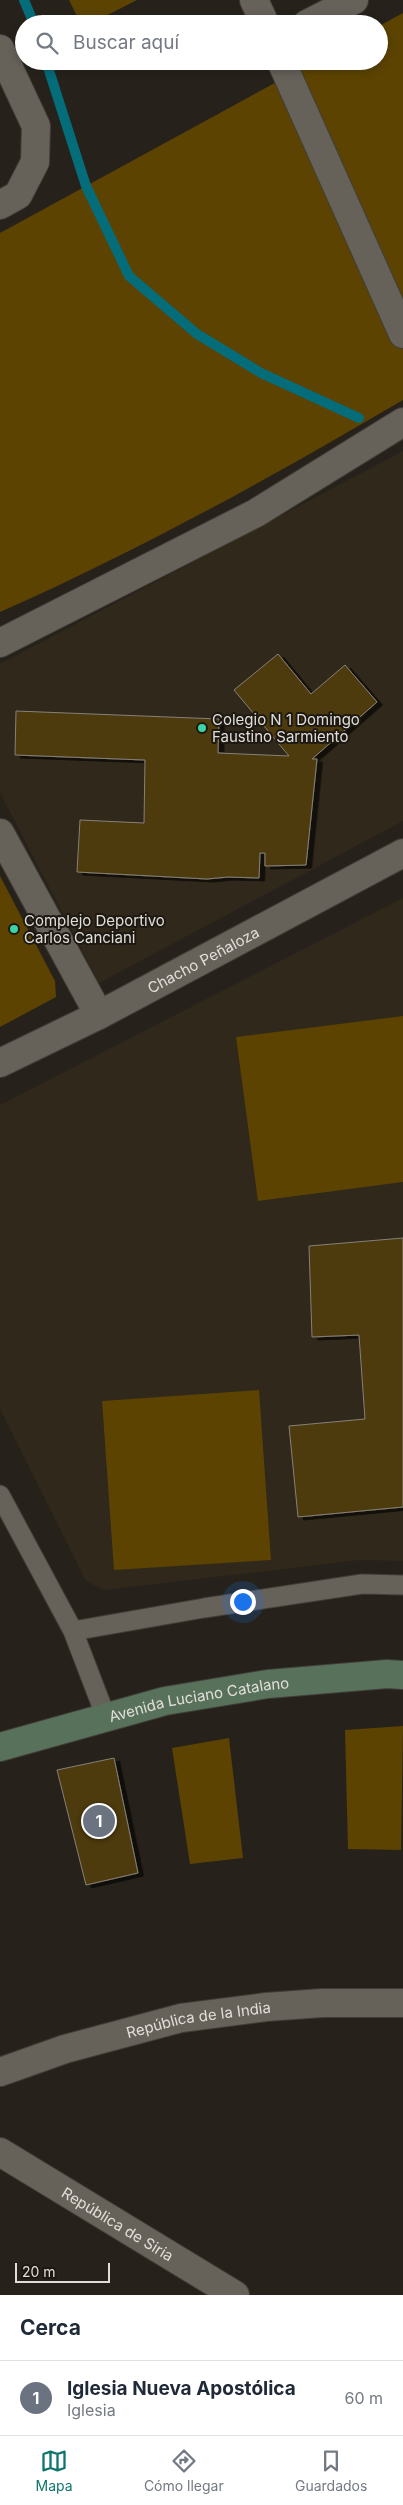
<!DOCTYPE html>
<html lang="es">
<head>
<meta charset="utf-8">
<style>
	:root { --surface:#fff; --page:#f2f2f3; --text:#1f2937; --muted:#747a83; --line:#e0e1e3; --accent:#0f766e }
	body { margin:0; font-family:Inter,sans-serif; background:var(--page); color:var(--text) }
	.scale { position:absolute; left:15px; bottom:12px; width:95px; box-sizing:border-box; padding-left:5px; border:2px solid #e1ded9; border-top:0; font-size:14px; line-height:18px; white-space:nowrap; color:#e1ded9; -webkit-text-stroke:4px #1d1912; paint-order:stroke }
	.you { position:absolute; left:242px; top:1601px; width:18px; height:18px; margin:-12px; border:4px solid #fff; border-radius:50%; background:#1a73e8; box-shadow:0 0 0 8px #1a73e833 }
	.badge { display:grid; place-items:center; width:32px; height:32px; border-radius:50%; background:var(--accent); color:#fff; font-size:16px; font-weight:700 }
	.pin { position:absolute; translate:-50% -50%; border:2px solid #fff; box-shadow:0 1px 5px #0006 }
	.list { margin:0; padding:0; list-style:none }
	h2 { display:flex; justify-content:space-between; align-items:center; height:65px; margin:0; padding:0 20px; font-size:21px }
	h2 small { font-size:16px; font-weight:400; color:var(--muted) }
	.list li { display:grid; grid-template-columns:32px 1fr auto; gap:15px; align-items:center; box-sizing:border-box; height:75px; padding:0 20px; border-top:1px solid var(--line) }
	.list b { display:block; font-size:19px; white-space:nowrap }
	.list p { margin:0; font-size:16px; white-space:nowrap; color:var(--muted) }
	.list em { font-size:16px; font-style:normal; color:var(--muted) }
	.icon { flex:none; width:28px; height:28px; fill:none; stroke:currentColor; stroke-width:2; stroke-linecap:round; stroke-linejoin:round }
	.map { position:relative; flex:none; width:403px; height:2295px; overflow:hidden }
	.search { position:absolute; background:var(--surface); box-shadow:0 2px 8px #0003; left:15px; right:15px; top:15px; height:55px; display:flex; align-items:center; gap:12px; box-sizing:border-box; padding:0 18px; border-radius:28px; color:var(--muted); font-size:19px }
	.sheet { height:140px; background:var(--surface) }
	nav { display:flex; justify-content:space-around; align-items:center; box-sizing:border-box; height:70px; border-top:1px solid var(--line); background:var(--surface); font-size:14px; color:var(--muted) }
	nav a { display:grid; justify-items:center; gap:2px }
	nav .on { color:var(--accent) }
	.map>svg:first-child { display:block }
</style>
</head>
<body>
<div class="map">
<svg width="403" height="2295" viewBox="0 0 403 2295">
	<defs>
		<filter id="shadow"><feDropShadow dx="5.5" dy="3" stdDeviation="0" flood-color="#0009"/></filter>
	</defs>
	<rect width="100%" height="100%" fill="#26221b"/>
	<path fill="#2f281b" d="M403,451V821L99,983L0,793V664Z
		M403,898V1561L360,1560L104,1590L86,1581L0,1409V1105Z"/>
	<path fill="#5c4302" d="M69,0H137L90,24H81Z
		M403,13V400C272,477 138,551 0,612V233L315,61H379V26Z
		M0,876L55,981L56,997L0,1027Z
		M403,1016V1182L258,1201L236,1037Z
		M259,1390L271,1560L114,1570L102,1401Z
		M403,1726L401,1850L348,1849L345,1730Z
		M229,1738L243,1858L190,1864L172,1748Z"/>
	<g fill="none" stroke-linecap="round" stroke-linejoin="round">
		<path stroke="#056c79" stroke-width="10" d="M24,0L34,24
			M46,61L86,186L129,276L197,334L261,373L359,418"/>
	</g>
	<path fill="#4d3a11" stroke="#868178" filter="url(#shadow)" d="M278,654L311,694L345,665L377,702L312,759H317L306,865L265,866V853H260L259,878L228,877L207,879L77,872L80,820L144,823L145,760L15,755L16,711L219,719L218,753L289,756L234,690Z
		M403,1238V1507L298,1517L289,1426L365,1419L359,1335L312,1337L309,1246Z
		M114,1758L138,1873L86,1885L57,1770Z"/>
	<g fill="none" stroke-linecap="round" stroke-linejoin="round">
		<defs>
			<path id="service" d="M0,1495L73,1631L106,1717
				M73,1631L204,1608L362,1584L403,1585"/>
			<g id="minor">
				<path d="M254,0L265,24"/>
				<path d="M307,24L354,0"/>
				<path d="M281,61L403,334"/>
				<path d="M0,205L18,195L35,162L36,126L0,49"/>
				<path d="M0,643L256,513L403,422"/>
				<path d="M0,833L99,1015"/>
				<path id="s1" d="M0,1063L99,1015L403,853"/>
				<path id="s2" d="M0,2072L65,2049L181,2018L266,2007L322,2003H403"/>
				<path id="s3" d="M0,2152L235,2295"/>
			</g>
			<g id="secondary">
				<path id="s4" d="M0,1747L165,1701L268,1684L387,1674L403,1675"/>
			</g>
		</defs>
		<use href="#service" stroke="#413e39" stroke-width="21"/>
		<use href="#minor" stroke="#413e39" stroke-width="30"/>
		<use href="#secondary" stroke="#413e39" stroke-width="30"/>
		<use href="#service" stroke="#666159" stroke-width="19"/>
		<use href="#minor" stroke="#666159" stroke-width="28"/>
		<use href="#secondary" stroke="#58715b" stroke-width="28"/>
	</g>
	<g fill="#3cd4a4" stroke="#1d1912" stroke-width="2">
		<circle cx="202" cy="728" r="5"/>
		<circle cx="14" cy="929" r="5"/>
	</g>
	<g text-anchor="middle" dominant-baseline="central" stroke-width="4" stroke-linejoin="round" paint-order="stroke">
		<g font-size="15" fill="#e1ded9" stroke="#1d1912" text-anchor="start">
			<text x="212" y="719">Colegio N 1 Domingo<tspan x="212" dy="17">Faustino Sarmiento</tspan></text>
			<text x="24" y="920">Complejo Deportivo<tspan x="24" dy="17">Carlos Canciani</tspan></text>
		</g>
		<g font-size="15" fill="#e1ded9" stroke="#1d1912">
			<text stroke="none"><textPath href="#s1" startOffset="228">Chacho Peñaloza</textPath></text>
			<text stroke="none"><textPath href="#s4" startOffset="205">Avenida Luciano Catalano</textPath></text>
			<text stroke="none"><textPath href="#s2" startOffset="206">República de la India</textPath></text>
			<text stroke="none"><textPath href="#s3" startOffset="138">República de Siria</textPath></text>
		</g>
	</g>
</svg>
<div class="scale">20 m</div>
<div class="you"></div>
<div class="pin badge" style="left:99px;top:1821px;background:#6b7280">1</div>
<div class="search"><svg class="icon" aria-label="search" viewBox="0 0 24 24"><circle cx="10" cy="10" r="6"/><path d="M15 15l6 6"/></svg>Buscar aquí</div>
</div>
<section class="sheet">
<h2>Cerca<small></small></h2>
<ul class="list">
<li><span class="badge" style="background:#6b7280">1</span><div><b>Iglesia Nueva Apostólica</b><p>Iglesia</p></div><em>60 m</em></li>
</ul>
</section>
<nav>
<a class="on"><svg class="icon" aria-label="map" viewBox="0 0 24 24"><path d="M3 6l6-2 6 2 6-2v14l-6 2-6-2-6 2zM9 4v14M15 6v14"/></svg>Mapa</a>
<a><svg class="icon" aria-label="directions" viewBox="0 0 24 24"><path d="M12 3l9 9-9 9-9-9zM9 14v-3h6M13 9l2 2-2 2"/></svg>Cómo llegar</a>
<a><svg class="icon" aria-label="saved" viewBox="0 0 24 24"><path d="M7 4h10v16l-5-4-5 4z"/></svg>Guardados</a>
</nav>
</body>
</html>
